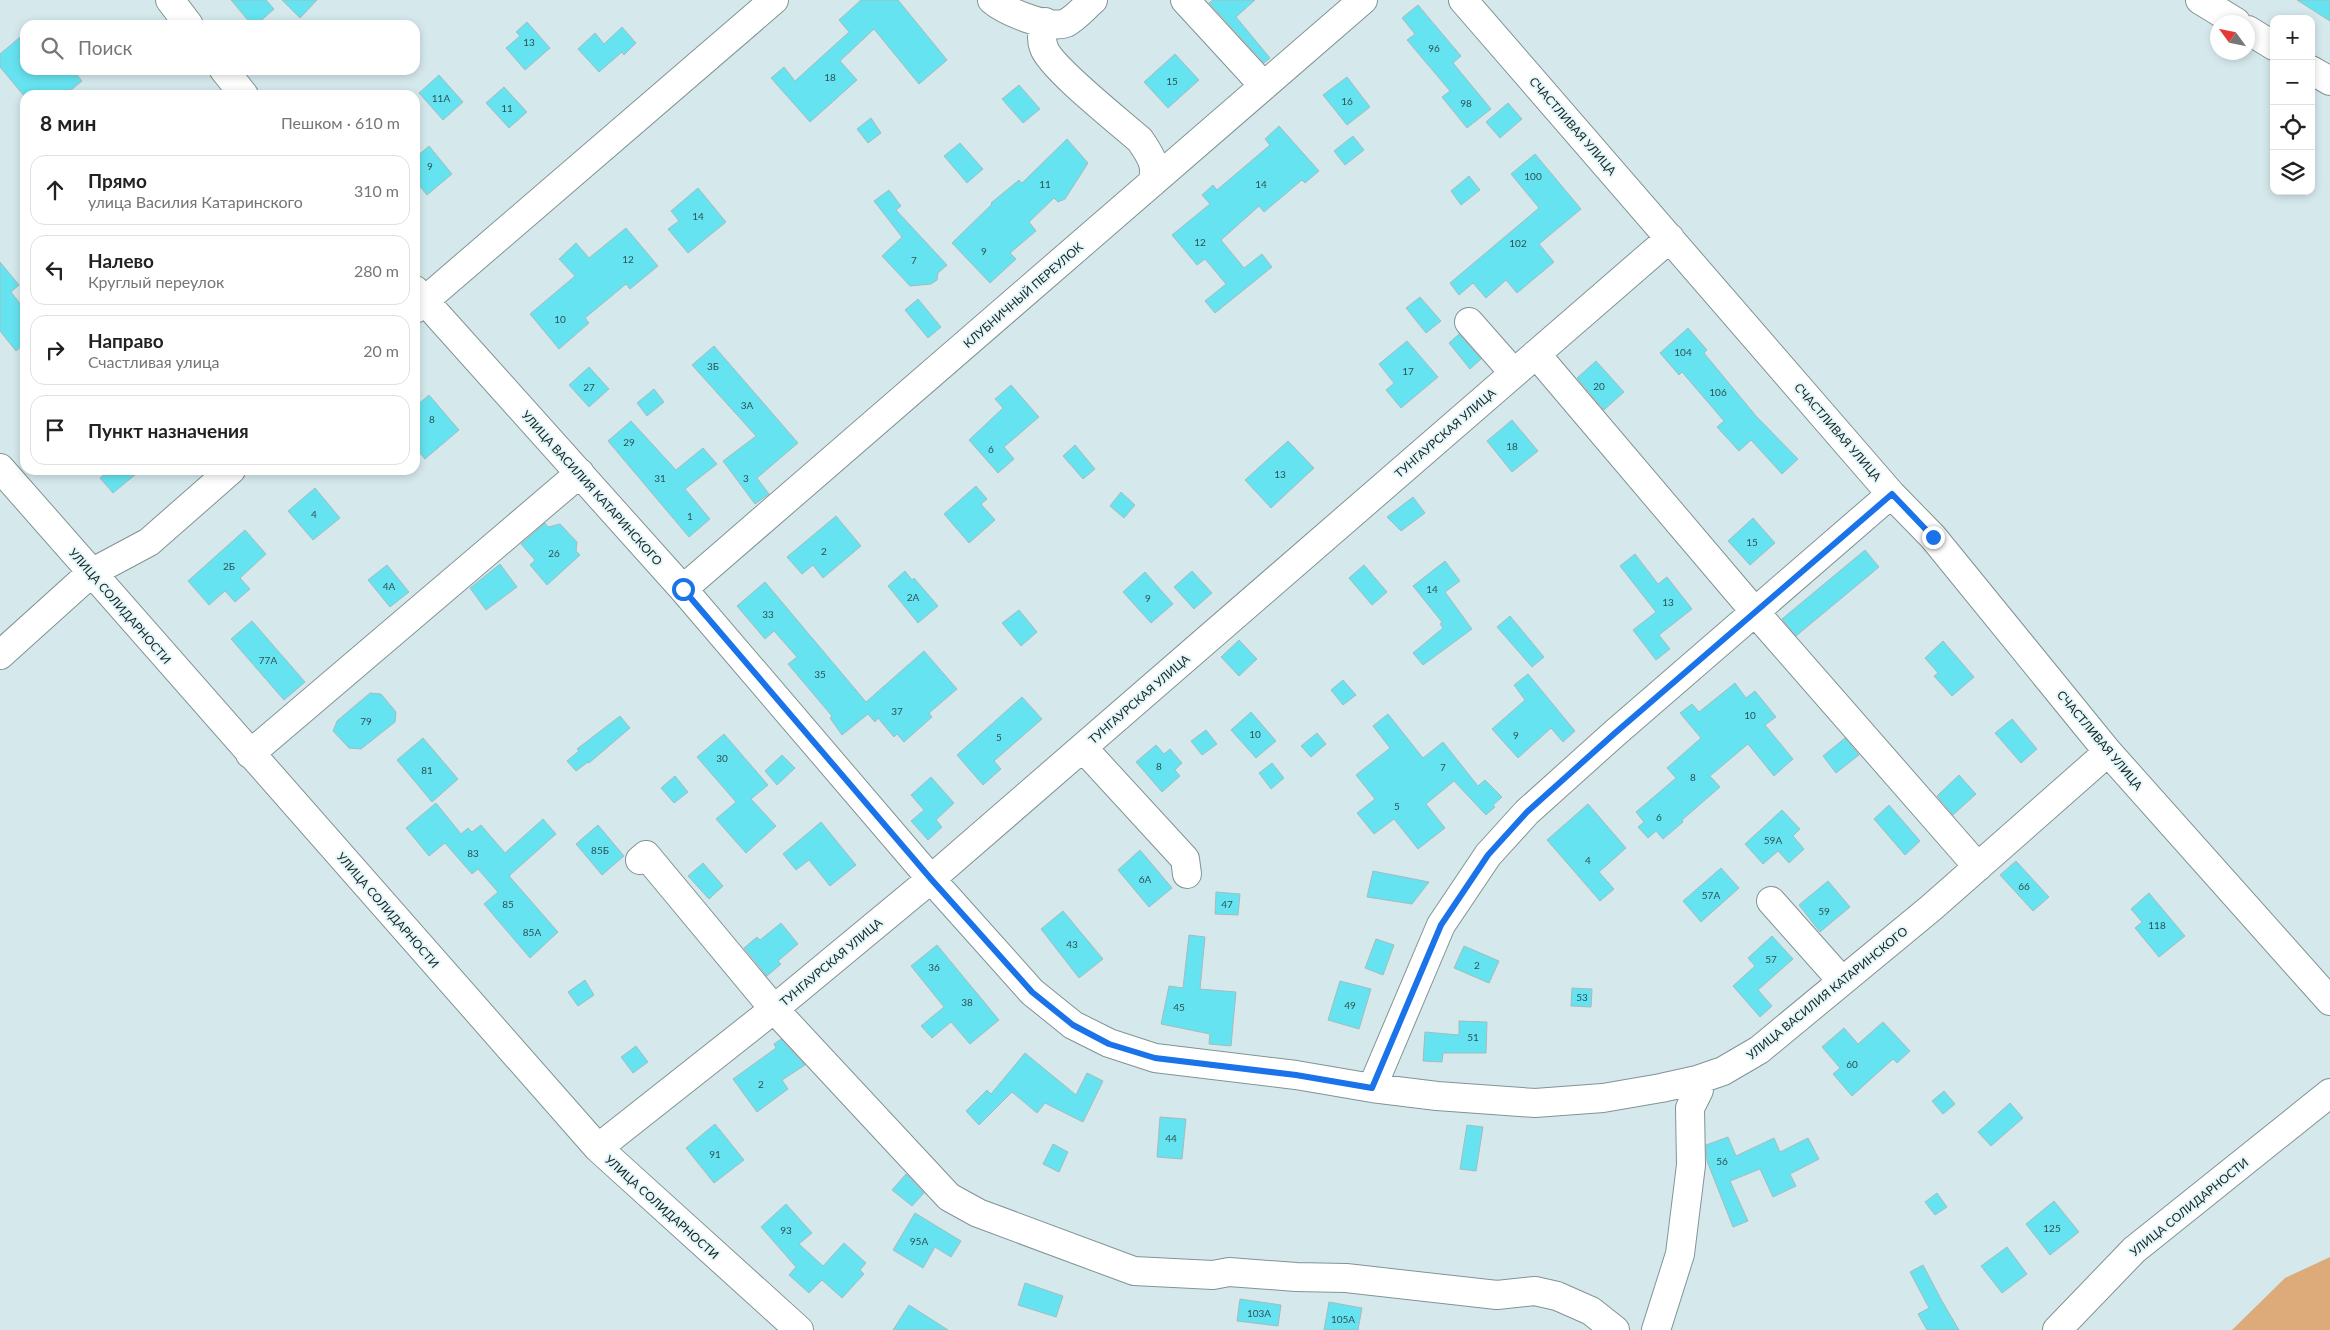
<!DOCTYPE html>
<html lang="ru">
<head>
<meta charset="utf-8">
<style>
	:root { --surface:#fff; --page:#f6f6f6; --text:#222; --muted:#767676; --line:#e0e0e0 }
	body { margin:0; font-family:Lato,sans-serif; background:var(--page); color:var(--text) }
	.controls { position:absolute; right:15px; top:15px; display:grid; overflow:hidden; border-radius:10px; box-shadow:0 2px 8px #0003 }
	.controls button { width:45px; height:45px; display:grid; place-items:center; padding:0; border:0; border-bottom:1px solid var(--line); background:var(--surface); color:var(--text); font:25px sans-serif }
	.compass { position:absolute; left:2210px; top:15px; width:45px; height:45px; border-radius:50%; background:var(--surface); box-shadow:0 2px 8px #0003; rotate:303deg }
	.stop { position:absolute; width:15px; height:15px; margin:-11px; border:4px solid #1a73e8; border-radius:50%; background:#fff }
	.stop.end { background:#1a73e8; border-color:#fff; box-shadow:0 1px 5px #0008 }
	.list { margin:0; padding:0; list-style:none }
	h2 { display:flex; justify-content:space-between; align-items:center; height:65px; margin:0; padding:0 20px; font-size:21px }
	h2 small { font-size:16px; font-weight:400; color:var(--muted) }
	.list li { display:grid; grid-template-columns:32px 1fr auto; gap:15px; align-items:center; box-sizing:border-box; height:70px; margin:0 10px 10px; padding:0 10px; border:1px solid var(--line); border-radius:15px }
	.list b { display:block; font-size:19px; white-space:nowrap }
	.list p { margin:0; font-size:16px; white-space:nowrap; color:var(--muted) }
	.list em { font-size:16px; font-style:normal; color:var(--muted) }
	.icon { flex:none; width:28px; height:28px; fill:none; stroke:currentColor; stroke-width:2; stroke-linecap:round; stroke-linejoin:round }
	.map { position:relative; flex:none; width:2330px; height:1330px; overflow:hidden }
	.search { position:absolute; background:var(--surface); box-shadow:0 2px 8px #0003; left:20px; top:20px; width:400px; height:55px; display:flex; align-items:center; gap:12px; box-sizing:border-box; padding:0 18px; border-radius:15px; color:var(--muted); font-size:19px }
	.panel { position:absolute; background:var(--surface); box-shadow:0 2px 8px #0003; left:20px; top:90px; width:400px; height:385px; border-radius:15px }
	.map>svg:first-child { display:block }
</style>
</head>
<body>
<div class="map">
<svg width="2330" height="1330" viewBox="0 0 2330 1330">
	<rect width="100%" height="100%" fill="#d5e9ec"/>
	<path fill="#ddaa79" d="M2330,1257V1330H2232L2285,1278Z"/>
	<path fill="#65e3f0" stroke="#a7bbbd" d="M231,0H266L274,9L256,25H252Z
		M282,0H317L300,18Z
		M861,0H898L947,60L919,84L874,29L840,61L857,80L810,122L771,78L784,67L795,81L849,32L839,20Z
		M1213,0H1255L1236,17L1270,58L1264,63L1209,3Z
		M2297,0H2330V21Z
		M1418,5L1461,56L1453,63L1491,109L1467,128L1442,97L1450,91L1407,40L1415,34L1402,18Z
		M527,22L550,48L525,70L506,48L520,36L516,32Z
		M622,27L636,43L624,55L622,52L599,72L578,49L595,33L604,44Z
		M25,33V70H73L82,81L65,95H25V97L0,67V54Z
		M1175,54L1199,80L1168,108L1144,82Z
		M439,75L463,102L443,120L419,93Z
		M1347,77L1370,107L1347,125L1323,95Z
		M1019,85L1040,109L1023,123L1002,99Z
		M504,87L527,112L509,128L486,103Z
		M1508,103L1522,119L1500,138L1486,122Z
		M871,118L881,133L868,143L857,129Z
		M1279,126L1319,171L1305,183L1302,180L1264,212L1259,206L1221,240L1244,268L1262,254L1272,267L1215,313L1205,301L1226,284L1205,259L1197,265L1172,235L1210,204L1202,195L1213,185L1217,190L1270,145L1265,139Z
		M1353,136L1364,150L1345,165L1334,151Z
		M1067,139L1088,163L1065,199L1058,202L1054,198L1029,222L1036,231L1010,253L1016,259L990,283L952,243L992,204L991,203L1019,180L1022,183Z
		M960,143L983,169L967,183L944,156Z
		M429,146L452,174L427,195L415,180V158Z
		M1535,154L1581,209L1539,244L1554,262L1517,293L1506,280L1486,298L1473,283L1459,295L1450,283L1539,208L1511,174Z
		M1469,176L1480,190L1461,205L1451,191Z
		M698,188L726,222L688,253L668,229L679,221L671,211Z
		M889,190L901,206L896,210L947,265L938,273L937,280L931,284L910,286L882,256L902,237L874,201Z
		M626,228L658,266L630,289L626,284L585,318L589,323L559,349L530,314L575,276L559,259L576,243L589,258Z
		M0,262L19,285L11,292L25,310V343L16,351L0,331Z
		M1420,297L1441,321L1426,333L1406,308Z
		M918,299L941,327L928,338L905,310Z
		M1688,328L1707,350L1704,353L1756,416L1798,459L1782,474L1751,440L1739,451L1717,427L1724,421L1682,372L1679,375L1660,353Z
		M1459,334L1481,359L1470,369L1449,343Z
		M1407,341L1438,377L1401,408L1386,390L1394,383L1379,364Z
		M714,346L798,443L757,478L769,494L755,504L723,461L756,436L692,365Z
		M1596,361L1624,392L1604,410L1577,378Z
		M589,367L609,389L589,407L569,385Z
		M1011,385L1039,417L1004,447L1014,459L998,473L969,440L1003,408L995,399Z
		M654,389L664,402L647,416L637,403Z
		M429,395L459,430L425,459L415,447V407Z
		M1512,420L1538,451L1512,472L1487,441Z
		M631,421L676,470L703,448L717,464L685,489L710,519L689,537L608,441Z
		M1288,441L1314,468L1271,508L1245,480Z
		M1075,445L1095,469L1083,479L1063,456Z
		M110,470H141L113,493L100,478Z
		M976,486L987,499L981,504L995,520L969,543L944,514Z
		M315,488L340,518L313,540L288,511Z
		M1121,492L1135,505L1124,518L1110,506Z
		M1413,497L1425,513L1401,531L1387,517Z
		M836,516L861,546L823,578L813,565L802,574L787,557Z
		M1753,518L1775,543L1750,565L1728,541Z
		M545,523L548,527L560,524L577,542L576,551L580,555L547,585L530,565L535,560L521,544Z
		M245,530L266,554L240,578L250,589L235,602L225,591L209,605L188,581Z
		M1865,550L1879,567L1796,636L1782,619Z
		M1635,554L1658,584L1667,577L1692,609L1659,635L1670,649L1656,660L1633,630L1656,612L1620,566Z
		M1445,561L1460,581L1445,592L1472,629L1423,665L1413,653L1443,628L1440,624L1442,622L1413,586Z
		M500,564L517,587L486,610L470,588Z
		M387,565L409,592L390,607L368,580Z
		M1364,565L1387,592L1372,605L1349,578Z
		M905,571L912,580L914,578L938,606L918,623L888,586Z
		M1192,571L1212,593L1194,609L1174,587Z
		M1145,572L1173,604L1151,623L1123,592Z
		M765,582L866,702L924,651L957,689L929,713L932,717L904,742L897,734L894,737L878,718L875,722L868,714L842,735L830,718L832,716L788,664L797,657L774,631L765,639L737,606Z
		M1019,610L1037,632L1021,646L1002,623Z
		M1510,616L1544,657L1532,667L1497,627Z
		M252,621L305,682L284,700L231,639Z
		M1239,640L1257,659L1239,676L1221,657Z
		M1943,641L1974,677L1952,696L1934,676L1938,673L1925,658Z
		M1528,674L1575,731L1563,742L1551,728L1518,758L1492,729L1525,700L1514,685Z
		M1343,680L1356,695L1343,705L1331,690Z
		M1735,683L1746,698L1755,691L1776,717L1765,725L1793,759L1774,776L1748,744L1710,776L1720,787L1682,820L1683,822L1663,839L1656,831L1648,838L1638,827L1644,822L1636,812L1676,778L1667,768L1701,738L1680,713L1692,704L1699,712Z
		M370,693L381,694L396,712L395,722L361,749L349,748L333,731L337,721Z
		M1022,697L1042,719L994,761L1001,769L983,785L957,755Z
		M1251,712L1276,741L1256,758L1231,730Z
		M1388,714L1423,758L1443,742L1478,786L1485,780L1502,797L1493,805L1495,807L1486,815L1454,781L1426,804L1445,828L1418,849L1394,819L1374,834L1357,813L1375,799L1356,775L1390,748L1373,726Z
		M620,716L630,728L589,763L588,762L576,771L567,761L579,751L577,749Z
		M2012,719L2037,749L2021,763L1995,733Z
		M1206,730L1217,744L1202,755L1191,741Z
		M1317,733L1326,744L1311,757L1301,746Z
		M724,734L768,785L751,799L776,826L746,853L716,819L736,802L697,757Z
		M423,738L458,779L432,802L397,760Z
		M1845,738L1859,755L1836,773L1823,756Z
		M1156,745L1164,754L1170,749L1182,763L1175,770L1180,776L1162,792L1136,762Z
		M782,755L795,768L777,785L765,771Z
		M1272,763L1284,778L1271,789L1259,773Z
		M1959,775L1976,794L1953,815L1937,796Z
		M675,776L688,792L674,803L661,788Z
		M931,777L954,803L936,820L942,827L928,840L911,821L924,810L911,795Z
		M436,803L461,834L468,828L472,832L481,825L505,853L543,819L556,834L509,876L558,932L530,958L484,904L498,892L478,869L472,874L445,843L429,856L406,828Z
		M1588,804L1626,848L1599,872L1614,889L1600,901L1547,840Z
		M1889,805L1920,841L1905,855L1874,819Z
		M1782,810L1800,829L1793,836L1804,849L1789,863L1778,851L1763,864L1745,844Z
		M821,822L856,865L830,886L809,860L796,870L783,854Z
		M598,825L624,856L602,875L576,844Z
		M1140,850L1172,888L1149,907L1118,870Z
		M2016,861L2049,897L2033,911L2000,875Z
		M703,863L723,886L709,899L688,876Z
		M1721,868L1739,888L1701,922L1683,901Z
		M1373,871L1429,882L1412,904L1367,897Z
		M1828,881L1850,907L1820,932L1799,905Z
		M1216,892L1240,894L1238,915L1215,914Z
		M2149,893L2185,936L2159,957L2135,928L2142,922L2131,909Z
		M1063,911L1103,959L1079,978L1041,929Z
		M781,923L798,944L778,961L781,964L767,976L744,948L757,937L760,940Z
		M1189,935L1205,937L1200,989L1236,992L1231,1046L1209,1044L1210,1034L1161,1024L1169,986L1183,988Z
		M1772,936L1793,959L1758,990L1772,1006L1760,1017L1733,986L1755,966L1748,958Z
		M1376,939L1394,945L1383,975L1365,968Z
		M937,945L999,1020L970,1044L951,1022L932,1038L921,1026L944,1007L911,966Z
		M1464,946L1499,961L1489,983L1454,968Z
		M585,980L594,995L578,1006L568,992Z
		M1340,981L1371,989L1359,1029L1328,1020Z
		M1572,988L1592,989L1591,1007L1571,1006Z
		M1459,1021L1487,1022L1486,1053H1443L1442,1062L1423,1061L1425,1032L1459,1035Z
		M1883,1022L1910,1051L1897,1063L1893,1059L1852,1096L1833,1074L1840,1068L1822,1047L1844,1028L1858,1044Z
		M781,1039L805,1065L782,1080L788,1089L757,1112L733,1079L776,1048L774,1044Z
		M636,1046L648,1062L633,1073L621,1057Z
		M1025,1053L1076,1095L1087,1073L1103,1081L1083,1122L1045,1103L1037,1113L1012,1092L979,1125L966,1111L987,1090L991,1094Z
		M1944,1091L1955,1104L1943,1114L1932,1101Z
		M2010,1103L2023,1118L1991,1146L1978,1132Z
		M1160,1117L1186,1119L1182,1159L1157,1157Z
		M715,1124L744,1160L714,1183L686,1148Z
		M1467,1125L1483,1127L1476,1171L1460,1169Z
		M1728,1137L1736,1156L1774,1138L1780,1152L1808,1138L1819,1159L1790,1174L1796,1186L1773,1197L1760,1169L1730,1181L1748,1221L1733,1227L1707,1161L1706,1145Z
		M1053,1144L1068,1152L1059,1172L1043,1164Z
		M906,1174L924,1193L912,1206L892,1190Z
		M1937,1193L1947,1207L1935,1215L1925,1202Z
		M2054,1201L2079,1232L2050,1255L2026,1224Z
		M786,1204L812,1233L799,1244L823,1266L844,1243L866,1263L860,1270L864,1274L842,1298L822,1280L809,1293L789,1275L796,1267L761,1227Z
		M915,1213L961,1241L951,1257L935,1247L923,1268L893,1250Z
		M2007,1247L2027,1274L2002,1293L1981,1266Z
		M1923,1265L1942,1301L1959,1330H1927L1918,1314L1929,1308L1910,1272Z
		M1025,1283L1063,1296L1056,1317L1018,1305Z
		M1240,1299L1281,1305L1278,1326L1237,1321Z
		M1329,1302L1362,1308L1358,1330H1324Z
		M909,1305L948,1330H893Z"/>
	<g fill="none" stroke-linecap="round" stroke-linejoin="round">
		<defs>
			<path id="minor" d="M170,0L189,25
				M992,0C1005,11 1049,30 1066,23C1076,18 1085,7 1093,0
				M1185,0L1264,86
				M1463,0L1891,494L1933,537L2108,752L2330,1001
				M2200,0L2236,22
				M1045,22C1043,32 1040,38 1044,48C1051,68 1121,123 1140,140C1150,155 1158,165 1152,183
				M2248,30L2274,46
				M224,70L244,95
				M2311,70L2330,81
				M415,290L683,589L931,879L1032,992L1073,1025L1109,1043L1155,1058L1296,1075L1372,1088L1437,1096L1535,1103L1603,1098L1661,1088L1697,1080L1723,1071L1759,1050L1931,908L2108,752
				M415,309L774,0
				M1469,322L1514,373
				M1536,354L1755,612L1978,867
				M0,468L598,1148L799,1330
				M683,589L1363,0
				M0,655L91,573L149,542L231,470
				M1083,748L1185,859L1187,874
				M250,754L580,473
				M640,860L646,855L774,1009L949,1197L978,1213L1134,1271L1213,1275L1229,1272L1296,1277L1346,1278L1497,1295L1535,1291L1557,1296L1591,1311L1615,1330
				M1771,901L1842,981
				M1372,1088L1441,925L1488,855L1527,812L1615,733L1891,494
				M598,1148L774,1009L931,879L1670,238
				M1656,1330L1680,1254L1691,1165L1690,1108L1699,1090L1697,1080
				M2057,1330L2134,1250L2330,1093"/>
		</defs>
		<use href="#minor" stroke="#809395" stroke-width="30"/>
		<use href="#minor" stroke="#fff" stroke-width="28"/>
	</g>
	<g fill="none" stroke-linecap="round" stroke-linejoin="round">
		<path stroke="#1a73e8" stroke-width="6" d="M683,589L931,879L1032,992L1073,1025L1109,1044L1155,1058L1296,1075L1372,1088L1441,925L1488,855L1527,812L1615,733L1892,494L1933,537"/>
	</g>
	<g text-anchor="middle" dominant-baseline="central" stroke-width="4" stroke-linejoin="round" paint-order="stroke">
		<g font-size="10" fill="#2e5256">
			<text x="529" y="42">13</text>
			<text x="1434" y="48">96</text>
			<text x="830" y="77">18</text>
			<text x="1172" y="81">15</text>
			<text x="441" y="98">11А</text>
			<text x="1347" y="101">16</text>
			<text x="1466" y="103">98</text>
			<text x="507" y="108">11</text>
			<text x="430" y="166">9</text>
			<text x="1533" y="176">100</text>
			<text x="1045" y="184">11</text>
			<text x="1261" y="184">14</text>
			<text x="698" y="216">14</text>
			<text x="1200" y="242">12</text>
			<text x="1518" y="243">102</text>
			<text x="984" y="251">9</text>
			<text x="628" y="259">12</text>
			<text x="914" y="260">7</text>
			<text x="560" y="319">10</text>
			<text x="1683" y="352">104</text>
			<text x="713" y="366">3Б</text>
			<text x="1408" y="371">17</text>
			<text x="1599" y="386">20</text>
			<text x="589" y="387">27</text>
			<text x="1718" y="392">106</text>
			<text x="747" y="405">3А</text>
			<text x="432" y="419">8</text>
			<text x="629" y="442">29</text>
			<text x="1512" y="446">18</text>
			<text x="991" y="449">6</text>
			<text x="1280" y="474">13</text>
			<text x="660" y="478">31</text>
			<text x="746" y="478">3</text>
			<text x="314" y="514">4</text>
			<text x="690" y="516">1</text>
			<text x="1752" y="542">15</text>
			<text x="824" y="551">2</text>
			<text x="554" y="553">26</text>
			<text x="229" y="566">2Б</text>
			<text x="389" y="586">4А</text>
			<text x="1432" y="589">14</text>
			<text x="913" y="597">2А</text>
			<text x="1148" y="598">9</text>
			<text x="1668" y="602">13</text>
			<text x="768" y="614">33</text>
			<text x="268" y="660">77А</text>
			<text x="820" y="674">35</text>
			<text x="897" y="711">37</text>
			<text x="1750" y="715">10</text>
			<text x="366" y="721">79</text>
			<text x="1255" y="734">10</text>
			<text x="1516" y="735">9</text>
			<text x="999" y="737">5</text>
			<text x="722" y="758">30</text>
			<text x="1159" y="766">8</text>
			<text x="1443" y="767">7</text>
			<text x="427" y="770">81</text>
			<text x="1693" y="777">8</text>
			<text x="1397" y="806">5</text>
			<text x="1659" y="817">6</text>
			<text x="1773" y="840">59А</text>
			<text x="600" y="850">85Б</text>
			<text x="473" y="853">83</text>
			<text x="1588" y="860">4</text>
			<text x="1145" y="879">6А</text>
			<text x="2024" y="886">66</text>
			<text x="1711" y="895">57А</text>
			<text x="508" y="904">85</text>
			<text x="1227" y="904">47</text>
			<text x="1824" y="911">59</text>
			<text x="2157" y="925">118</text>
			<text x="532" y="932">85А</text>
			<text x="1072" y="944">43</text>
			<text x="1771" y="959">57</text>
			<text x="1477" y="965">2</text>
			<text x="934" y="967">36</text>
			<text x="1582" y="997">53</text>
			<text x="967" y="1002">38</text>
			<text x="1350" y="1005">49</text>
			<text x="1179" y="1007">45</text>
			<text x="1473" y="1037">51</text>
			<text x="1852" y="1064">60</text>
			<text x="761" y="1084">2</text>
			<text x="1171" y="1138">44</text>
			<text x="715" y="1154">91</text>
			<text x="1722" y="1161">56</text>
			<text x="2052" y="1228">125</text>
			<text x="786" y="1230">93</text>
			<text x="919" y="1241">95А</text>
			<text x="1259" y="1313">103А</text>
			<text x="1343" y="1319">105А</text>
		</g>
		<g font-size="12" fill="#1b2223" stroke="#e2f7f9">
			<text transform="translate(1573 126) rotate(49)">СЧАСТЛИВАЯ УЛИЦА</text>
			<text transform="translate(1023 295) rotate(-41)">КЛУБНИЧНЫЙ ПЕРЕУЛОК</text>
			<text transform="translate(1838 432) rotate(49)">СЧАСТЛИВАЯ УЛИЦА</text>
			<text transform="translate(1445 433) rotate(-41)">ТУНГАУРСКАЯ УЛИЦА</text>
			<text transform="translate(592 488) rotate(48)">УЛИЦА ВАСИЛИЯ КАТАРИНСКОГО</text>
			<text transform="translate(120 606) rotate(49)">УЛИЦА СОЛИДАРНОСТИ</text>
			<text transform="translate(1139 699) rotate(-41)">ТУНГАУРСКАЯ УЛИЦА</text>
			<text transform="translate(2100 740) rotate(50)">СЧАСТЛИВАЯ УЛИЦА</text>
			<text transform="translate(388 910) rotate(49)">УЛИЦА СОЛИДАРНОСТИ</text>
			<text transform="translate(831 962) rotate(-40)">ТУНГАУРСКАЯ УЛИЦА</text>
			<text transform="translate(1827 993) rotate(-39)">УЛИЦА ВАСИЛИЯ КАТАРИНСКОГО</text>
			<text transform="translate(662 1207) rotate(42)">УЛИЦА СОЛИДАРНОСТИ</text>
			<text transform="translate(2189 1207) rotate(-39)">УЛИЦА СОЛИДАРНОСТИ</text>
		</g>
	</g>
</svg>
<div class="controls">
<button>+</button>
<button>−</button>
<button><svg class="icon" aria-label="locate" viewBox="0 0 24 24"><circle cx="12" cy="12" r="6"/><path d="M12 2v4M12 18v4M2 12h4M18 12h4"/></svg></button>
<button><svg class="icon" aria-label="layers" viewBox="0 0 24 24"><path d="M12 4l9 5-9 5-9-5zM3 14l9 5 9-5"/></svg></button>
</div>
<svg class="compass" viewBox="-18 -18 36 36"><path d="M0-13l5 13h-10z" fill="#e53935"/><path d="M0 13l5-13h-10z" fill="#767676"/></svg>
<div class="stop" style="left:683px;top:589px"></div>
<div class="stop end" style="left:1933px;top:537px"></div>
<div class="search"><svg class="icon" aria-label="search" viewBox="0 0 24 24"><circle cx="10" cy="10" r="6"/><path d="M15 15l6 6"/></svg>Поиск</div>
<section class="panel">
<h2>8 мин<small>Пешком · 610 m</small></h2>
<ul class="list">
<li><svg class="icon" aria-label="ahead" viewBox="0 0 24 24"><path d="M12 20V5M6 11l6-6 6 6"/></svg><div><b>Прямо</b><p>улица Василия Катаринского</p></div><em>310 m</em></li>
<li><svg class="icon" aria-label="left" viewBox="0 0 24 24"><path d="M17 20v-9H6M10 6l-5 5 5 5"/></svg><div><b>Налево</b><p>Круглый переулок</p></div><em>280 m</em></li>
<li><svg class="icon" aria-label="right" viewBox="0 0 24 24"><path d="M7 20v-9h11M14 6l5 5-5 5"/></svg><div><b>Направо</b><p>Счастливая улица</p></div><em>20 m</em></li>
<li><svg class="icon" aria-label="arrive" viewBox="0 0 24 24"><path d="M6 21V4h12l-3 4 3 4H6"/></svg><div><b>Пункт назначения</b></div></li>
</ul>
</section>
</div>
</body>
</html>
